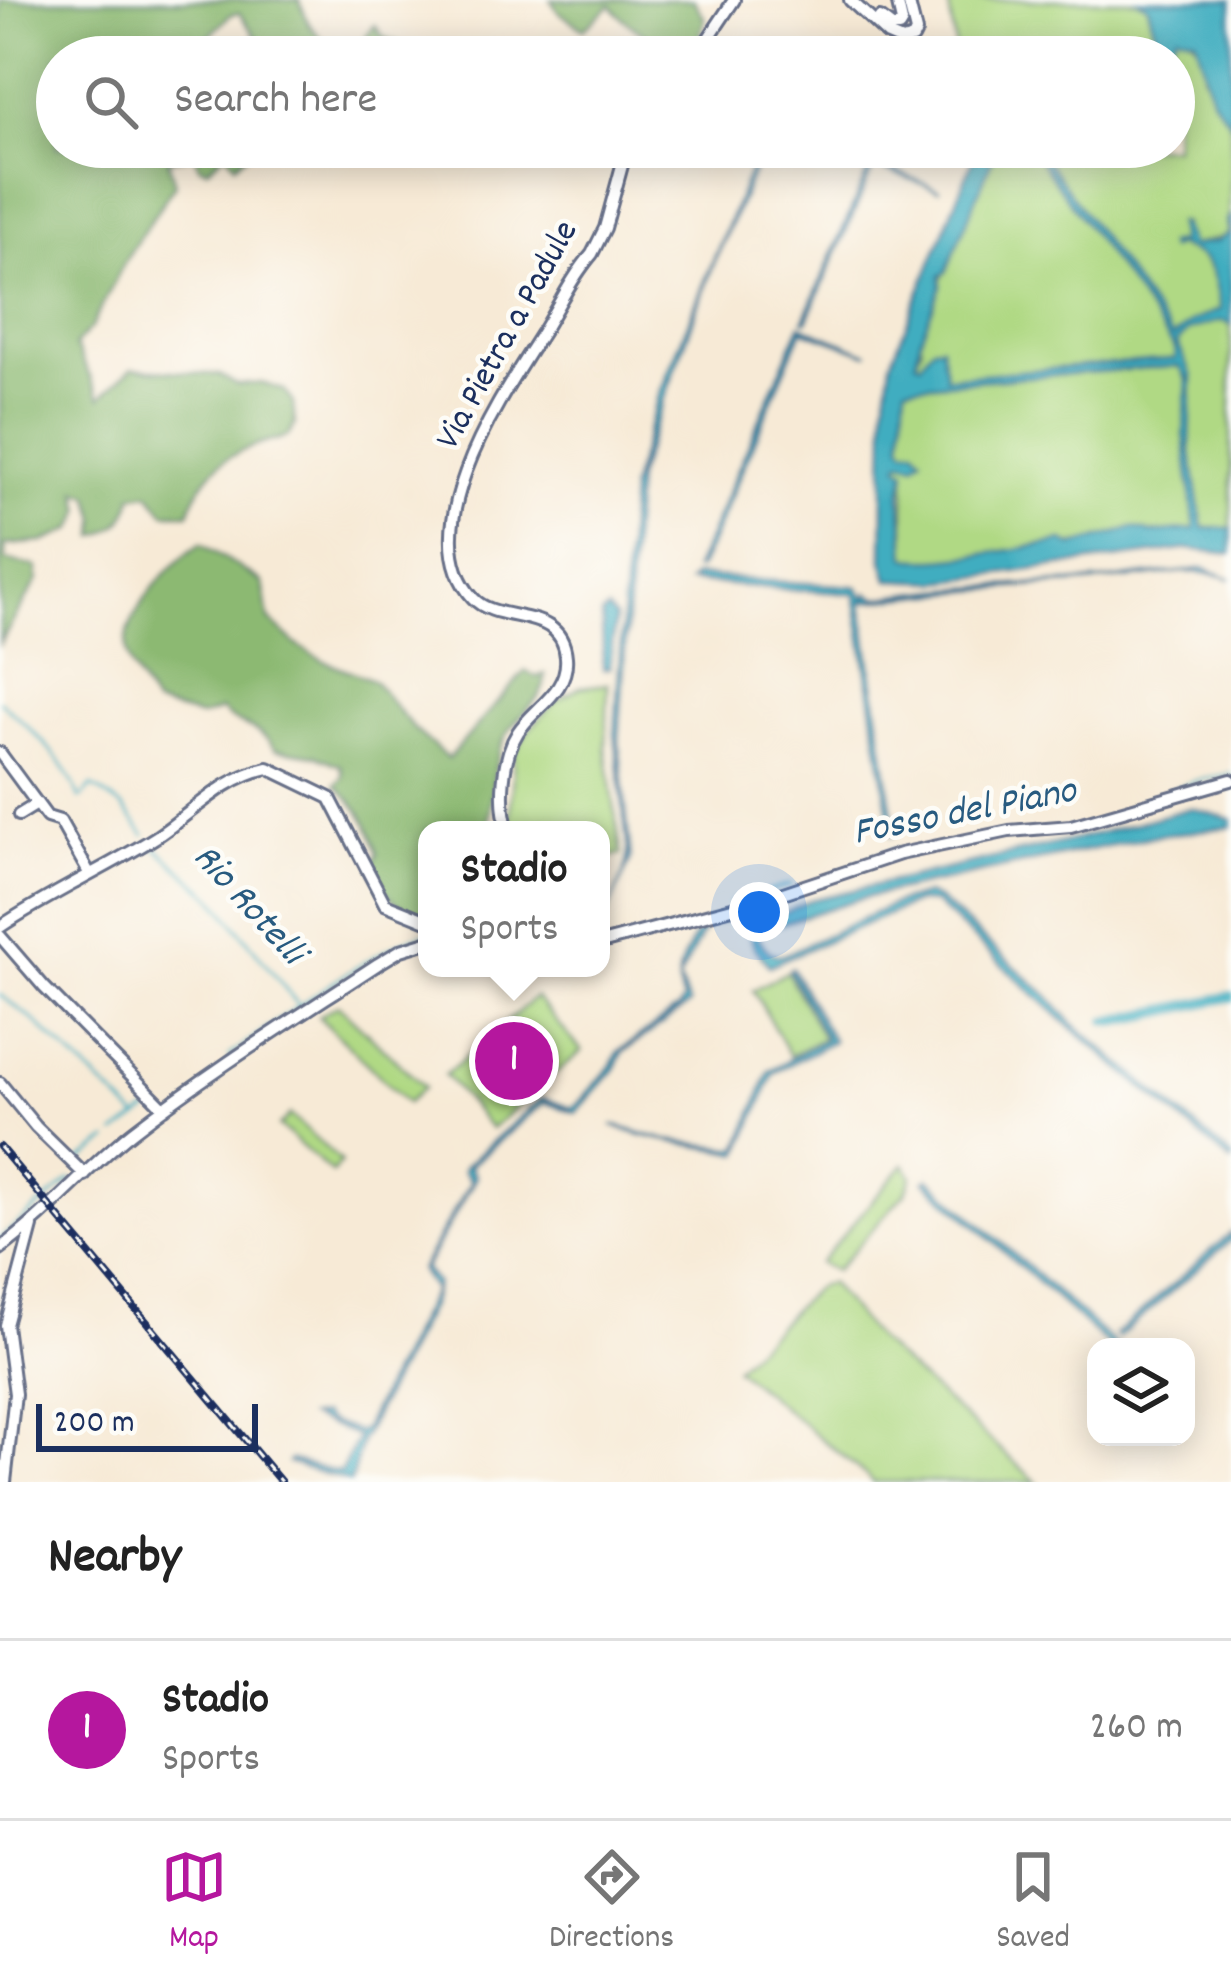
<!DOCTYPE html>
<html lang="en">
<head>
<meta charset="utf-8">
<style>
	:root { --surface:#fff; --page:#f2f2f2; --text:#222; --muted:#767676; --line:#e0e0e0; --accent:#b5179e }
	body { margin:0; font-family:Dekko,sans-serif; background:var(--page); color:var(--text) }
	.controls { position:absolute; right:36px; bottom:36px; display:grid; overflow:hidden; border-radius:24px; box-shadow:0 6px 30px #0003 }
	.controls button { width:108px; height:108px; display:grid; place-items:center; padding:0; border:0; border-bottom:3px solid var(--line); background:var(--surface); color:var(--text); font:60px sans-serif }
	.scale { position:absolute; left:36px; bottom:30px; width:222px; box-sizing:border-box; padding-left:12px; border:6px solid #1b2f5e; border-top:0; font-size:33px; line-height:42px; white-space:nowrap; color:#1b2f5e; -webkit-text-stroke:9px #fdfcf7; paint-order:stroke }
	.you { position:absolute; left:759px; top:912px; width:42px; height:42px; margin:-30px; border:9px solid #fff; border-radius:50%; background:#1a73e8; box-shadow:0 0 0 18px #1a73e833 }
	.badge { display:grid; place-items:center; width:78px; height:78px; border-radius:50%; background:var(--accent); color:#fff; font-size:39px; font-weight:700 }
	.pin { position:absolute; translate:-50% -50%; border:6px solid #fff; box-shadow:0 3px 12px #0006 }
	.popup { position:absolute; left:418px; top:821px; width:192px; height:156px; box-sizing:border-box; display:grid; place-content:center; border-radius:24px; background:var(--surface); filter:drop-shadow(0 3px 9px #0005); font-size:39px; white-space:nowrap; color:var(--muted) }
	.popup b { font-size:45px; color:var(--text) }
	.popup::after { content:''; position:absolute; left:50%; top:100%; margin-left:-24px; border:24px solid transparent; border-top-color:var(--surface) }
	.list { margin:0; padding:0; list-style:none }
	h2 { display:flex; justify-content:space-between; align-items:center; height:156px; margin:0; padding:0 48px; font-size:51px }
	h2 small { font-size:39px; font-weight:400; color:var(--muted) }
	.list li { display:grid; grid-template-columns:78px 1fr auto; gap:36px; align-items:center; box-sizing:border-box; height:180px; padding:0 48px; border-top:3px solid var(--line) }
	.list b { display:block; font-size:45px; white-space:nowrap }
	.list p { margin:0; font-size:39px; white-space:nowrap; color:var(--muted) }
	.list em { font-size:39px; font-style:normal; color:var(--muted) }
	.icon { flex:none; width:66px; height:66px; fill:none; stroke:currentColor; stroke-width:2; stroke-linecap:round; stroke-linejoin:round }
	.map { position:relative; flex:none; width:1231px; height:1482px; overflow:hidden }
	.search { position:absolute; background:var(--surface); box-shadow:0 6px 30px #0003; left:36px; right:36px; top:36px; height:132px; display:flex; align-items:center; gap:30px; box-sizing:border-box; padding:0 42px; border-radius:66px; color:var(--muted); font-size:45px }
	.sheet { height:336px; background:var(--surface) }
	nav { display:flex; justify-content:space-around; align-items:center; box-sizing:border-box; height:168px; border-top:3px solid var(--line); background:var(--surface); font-size:33px; color:var(--muted) }
	nav a { display:grid; justify-items:center; gap:6px }
	nav .on { color:var(--accent) }
	.map>svg:first-child { display:block }
</style>
</head>
<body>
<div class="map">
<svg width="1231" height="1482" viewBox="0 0 1231 1482">
	<rect width="100%" height="100%" fill="#fdfcf7"/>
	<filter id="ink" filterUnits="userSpaceOnUse"><feTurbulence type="fractalNoise" baseFrequency=".00833" numOctaves="2"/><feDisplacementMap in="SourceGraphic" scale="24" xChannelSelector="R" yChannelSelector="G"/><feConvolveMatrix kernelMatrix="1 2 1 2 8 2 1 2 1" color-interpolation-filters="sRGB"/></filter>
	<filter id="wash" filterUnits="userSpaceOnUse"><feTurbulence type="fractalNoise" baseFrequency=".004" numOctaves="4" result="noise"/><feDisplacementMap in="SourceGraphic" scale="48" xChannelSelector="R" yChannelSelector="G"/><feGaussianBlur stdDeviation="2.7" result="paint"/><feColorMatrix in="noise" values="0 0 0 0 0 0 0 0 0 0 0 0 0 0 0 0 0 1.4 0 .05"/><feComposite in="paint" operator="in"/></filter>
	<g filter="url(#wash)">
		<rect width="100%" height="100%" fill="#f7ead6"/>
		<path fill="#b0d984" stroke="#668471" stroke-width="3" d="M948,0H1138L1148,6L1154,29L1169,49L1177,34L1183,32L1200,45L1207,71L1203,73C1210,92 1221,104 1230,122C1231,136 1231,222 1227,236L1191,246L1182,232L1183,224H1177L1181,248C1214,254 1219,289 1222,320L1231,325V529L1153,533L1125,530L1112,538L1071,545L1063,542L934,562L918,563L905,557V472L897,466L902,460L903,402L909,363L916,361L922,346L919,340L937,283L946,271L997,147H1174V57H957Z
			M608,684L606,748L621,855L601,857V830H517L510,821L514,755L527,732L554,703L580,687Z
			M787,972L823,1038L790,1056L753,990Z
			M535,997L582,1051L491,1129L445,1075Z
			M338,1005L424,1087L407,1103L318,1016Z
			M290,1115L341,1162L332,1173L279,1126Z
			M904,1164L912,1176L906,1192L835,1271L819,1263Z
			M829,1283L877,1340L1037,1482H874L735,1368L815,1288Z"/>
		<path fill="#8cb972" stroke="#547468" stroke-width="3" d="M0,0H299L309,24L337,57H263L260,42L239,13L230,15L190,57H57V147H256L235,164L226,152L207,169L199,166L195,155L168,160L175,184L127,257L91,328L75,345L100,398L132,368L220,375L237,385L262,383L284,390L293,403L295,425L288,436C236,451 208,458 189,513H165L149,493L133,495C128,518 119,529 96,536L97,519L90,496L78,492L82,511L74,529L43,542L5,545V560L37,567L38,580L0,643Z
			M551,0H694L705,19L693,57H668C653,34 627,28 611,5L584,29L558,12Z
			M375,25L383,37L399,43L400,57H371L366,36Z
			M201,543L263,583L269,619L297,645L322,660L373,680L415,730L448,759L525,671L537,677L545,674C546,700 524,709 511,728C493,753 493,790 489,820L492,830H427V919C396,906 385,897 371,866L378,854C371,824 359,807 336,785L343,777L341,766L315,755L275,749C256,722 242,731 221,710L201,717L154,705C147,691 134,676 129,662C113,622 171,563 201,543Z"/>
		<path fill="#41adc0" stroke="#2e6e8f" stroke-width="3" fill-rule="evenodd" d="M1138,0H1231V124L1211,97L1196,38L1177,34L1168,51L1154,29L1148,6Z
			M759,147H764L712,268L636,478L619,741L631,859L601,926L625,871L628,853L615,735L630,488L659,395Z
			M878,147L875,162L940,190L874,166L807,321L804,320Z
			M978,147H997L946,272L940,276L941,286L920,340L916,361L921,363L933,346L941,345L946,377L1176,359L1175,348L1030,147H1037L1173,337L1193,321L1221,309C1211,269 1217,260 1176,245L1169,249L1167,244L1180,241L1177,223H1181L1191,246L1218,241L1229,233L1227,221L1231,216V325L1222,320L1190,330L1177,342L1192,375L1190,446L1203,528H1231V554L1189,549L939,582L889,580L883,560L885,406L891,362ZM1179,366L1187,379L1184,434L1195,529L1152,533L1133,528L1073,546L1064,541C1034,546 928,566 906,557L901,495L906,471L898,465L902,461L915,464L922,457L915,448L906,449L902,444L906,386Z
			M800,325L869,354L802,330L709,548L699,569H695Z
			M1204,568L1231,579C1191,563 1129,579 1084,583C1010,588 936,592 862,602L896,834L892,836L855,594L689,582L695,576L852,586L858,587L865,599L868,593L877,598C985,580 1096,589 1204,568Z
			M608,610L615,618L610,668L603,669L602,614Z
			M1191,808L1231,819V827L1155,836L858,899L756,932C763,945 767,956 783,955L898,902L926,894L939,900L1050,997L1072,1022L1231,1156V1162L1067,1024L934,903L917,902L769,966L755,949L748,930L758,922L756,916L746,915L706,926L679,979L689,1005L623,1052L615,1069L576,1113L544,1102L470,1166L476,1177L424,1269L436,1283L431,1304L362,1440L351,1482L288,1463L290,1460L340,1473L358,1437L310,1417L322,1415L328,1421L358,1432L364,1428L433,1290L420,1270L471,1181L463,1171L465,1166L542,1098L571,1108L577,1105L612,1065L618,1052L679,1008L683,1000C670,973 688,947 703,923L752,909L769,921L810,900L1077,839Z
			M792,968L833,1041L774,1073L740,1154C696,1144 654,1142 612,1125L666,1140L739,1149L769,1071L826,1039L789,970Z
			M929,1178L1118,1347H1110L925,1181Z
			M1231,1233V1240L1118,1338L1115,1335Z"/>
		<g fill="none" stroke-linecap="round" stroke-linejoin="round">
			<path stroke="#41adc0" stroke-width="3" d="M0,701C29,728 67,759 79,798
				M82,798L92,786L123,807L145,835
				M1141,801L1199,780L1231,774
				M153,845L214,898L299,1006
				M873,857L898,849
				M730,903L790,885
				M0,995L31,1018L138,1118
				M229,1056C265,1030 391,936 427,934
				M116,1134L152,1108
				M78,1162L109,1140
				M0,1239L71,1180"/>
			<path stroke="#41adc0" stroke-width="8" d="M1231,995L1106,1021L1117,1023L1231,998"/>
		</g>
	</g>
	<g filter="url(#ink)">
		<g fill="none" stroke-linecap="round" stroke-linejoin="round">
			<defs>
				<path id="minor" d="M850,0L888,35L902,41L913,38L916,32L908,0
					M880,18L892,27H899L902,22L897,0
					M696,57L734,0
					M0,753L47,817L60,821L89,873
					M19,815L37,804
					M508,830C499,803 502,757 518,732C534,707 569,692 566,657C562,604 498,626 473,598C410,528 504,393 543,331C559,305 572,277 592,254L605,228L627,147
					M0,927C50,893 105,869 156,837C193,813 223,777 268,768L330,798L385,904L427,921
					M0,936L44,987L164,1108
					M601,943L762,900L900,854L1009,831L1071,826L1231,780
					M0,1083L36,1127L85,1175
					M0,1249C48,1214 85,1169 132,1132C210,1071 296,1018 378,964L401,950L427,942
					M5,1482L15,1394L6,1325L32,1227"/>
			</defs>
			<use href="#minor" stroke="#687088" stroke-width="16"/>
			<use href="#minor" stroke="#fff" stroke-width="10"/>
			<defs>
				<path id="rail" d="M0,1147L281,1482"/>
			</defs>
			<use href="#rail" stroke="#1b2f5e" stroke-width="8"/>
			<use href="#rail" stroke="#fdfcf7" stroke-width="3" stroke-dasharray="9" stroke-linecap="butt"/>
		</g>
	</g>
	<g text-anchor="middle" dominant-baseline="central" stroke-width="9" stroke-linejoin="round" paint-order="stroke">
		<g font-size="36" fill="#1b2f5e" stroke="#fdfcf7">
			<text transform="translate(509 336) rotate(-61)">Via Pietra a Padule</text>
		</g>
		<g font-size="39" font-style="italic" fill="#285b80" stroke="#fdfcf7">
			<text transform="translate(965 814) rotate(-11)">Fosso del Piano</text>
			<text transform="translate(247 906) rotate(48)">Rio Rotelli</text>
		</g>
	</g>
</svg>
<div class="controls">
<button><svg class="icon" aria-label="layers" viewBox="0 0 24 24"><path d="M12 4l9 5-9 5-9-5zM3 14l9 5 9-5"/></svg></button>
</div>
<div class="scale">200 m</div>
<div class="you"></div>
<div class="pin badge" style="left:514px;top:1061px">1</div>
<div class="popup"><b>Stadio</b>Sports</div>
<div class="search"><svg class="icon" aria-label="search" viewBox="0 0 24 24"><circle cx="10" cy="10" r="6"/><path d="M15 15l6 6"/></svg>Search here</div>
</div>
<section class="sheet">
<h2>Nearby<small></small></h2>
<ul class="list">
<li><span class="badge">1</span><div><b>Stadio</b><p>Sports</p></div><em>260 m</em></li>
</ul>
</section>
<nav>
<a class="on"><svg class="icon" aria-label="map" viewBox="0 0 24 24"><path d="M3 6l6-2 6 2 6-2v14l-6 2-6-2-6 2zM9 4v14M15 6v14"/></svg>Map</a>
<a><svg class="icon" aria-label="directions" viewBox="0 0 24 24"><path d="M12 3l9 9-9 9-9-9zM9 14v-3h6M13 9l2 2-2 2"/></svg>Directions</a>
<a><svg class="icon" aria-label="saved" viewBox="0 0 24 24"><path d="M7 4h10v16l-5-4-5 4z"/></svg>Saved</a>
</nav>
</body>
</html>
